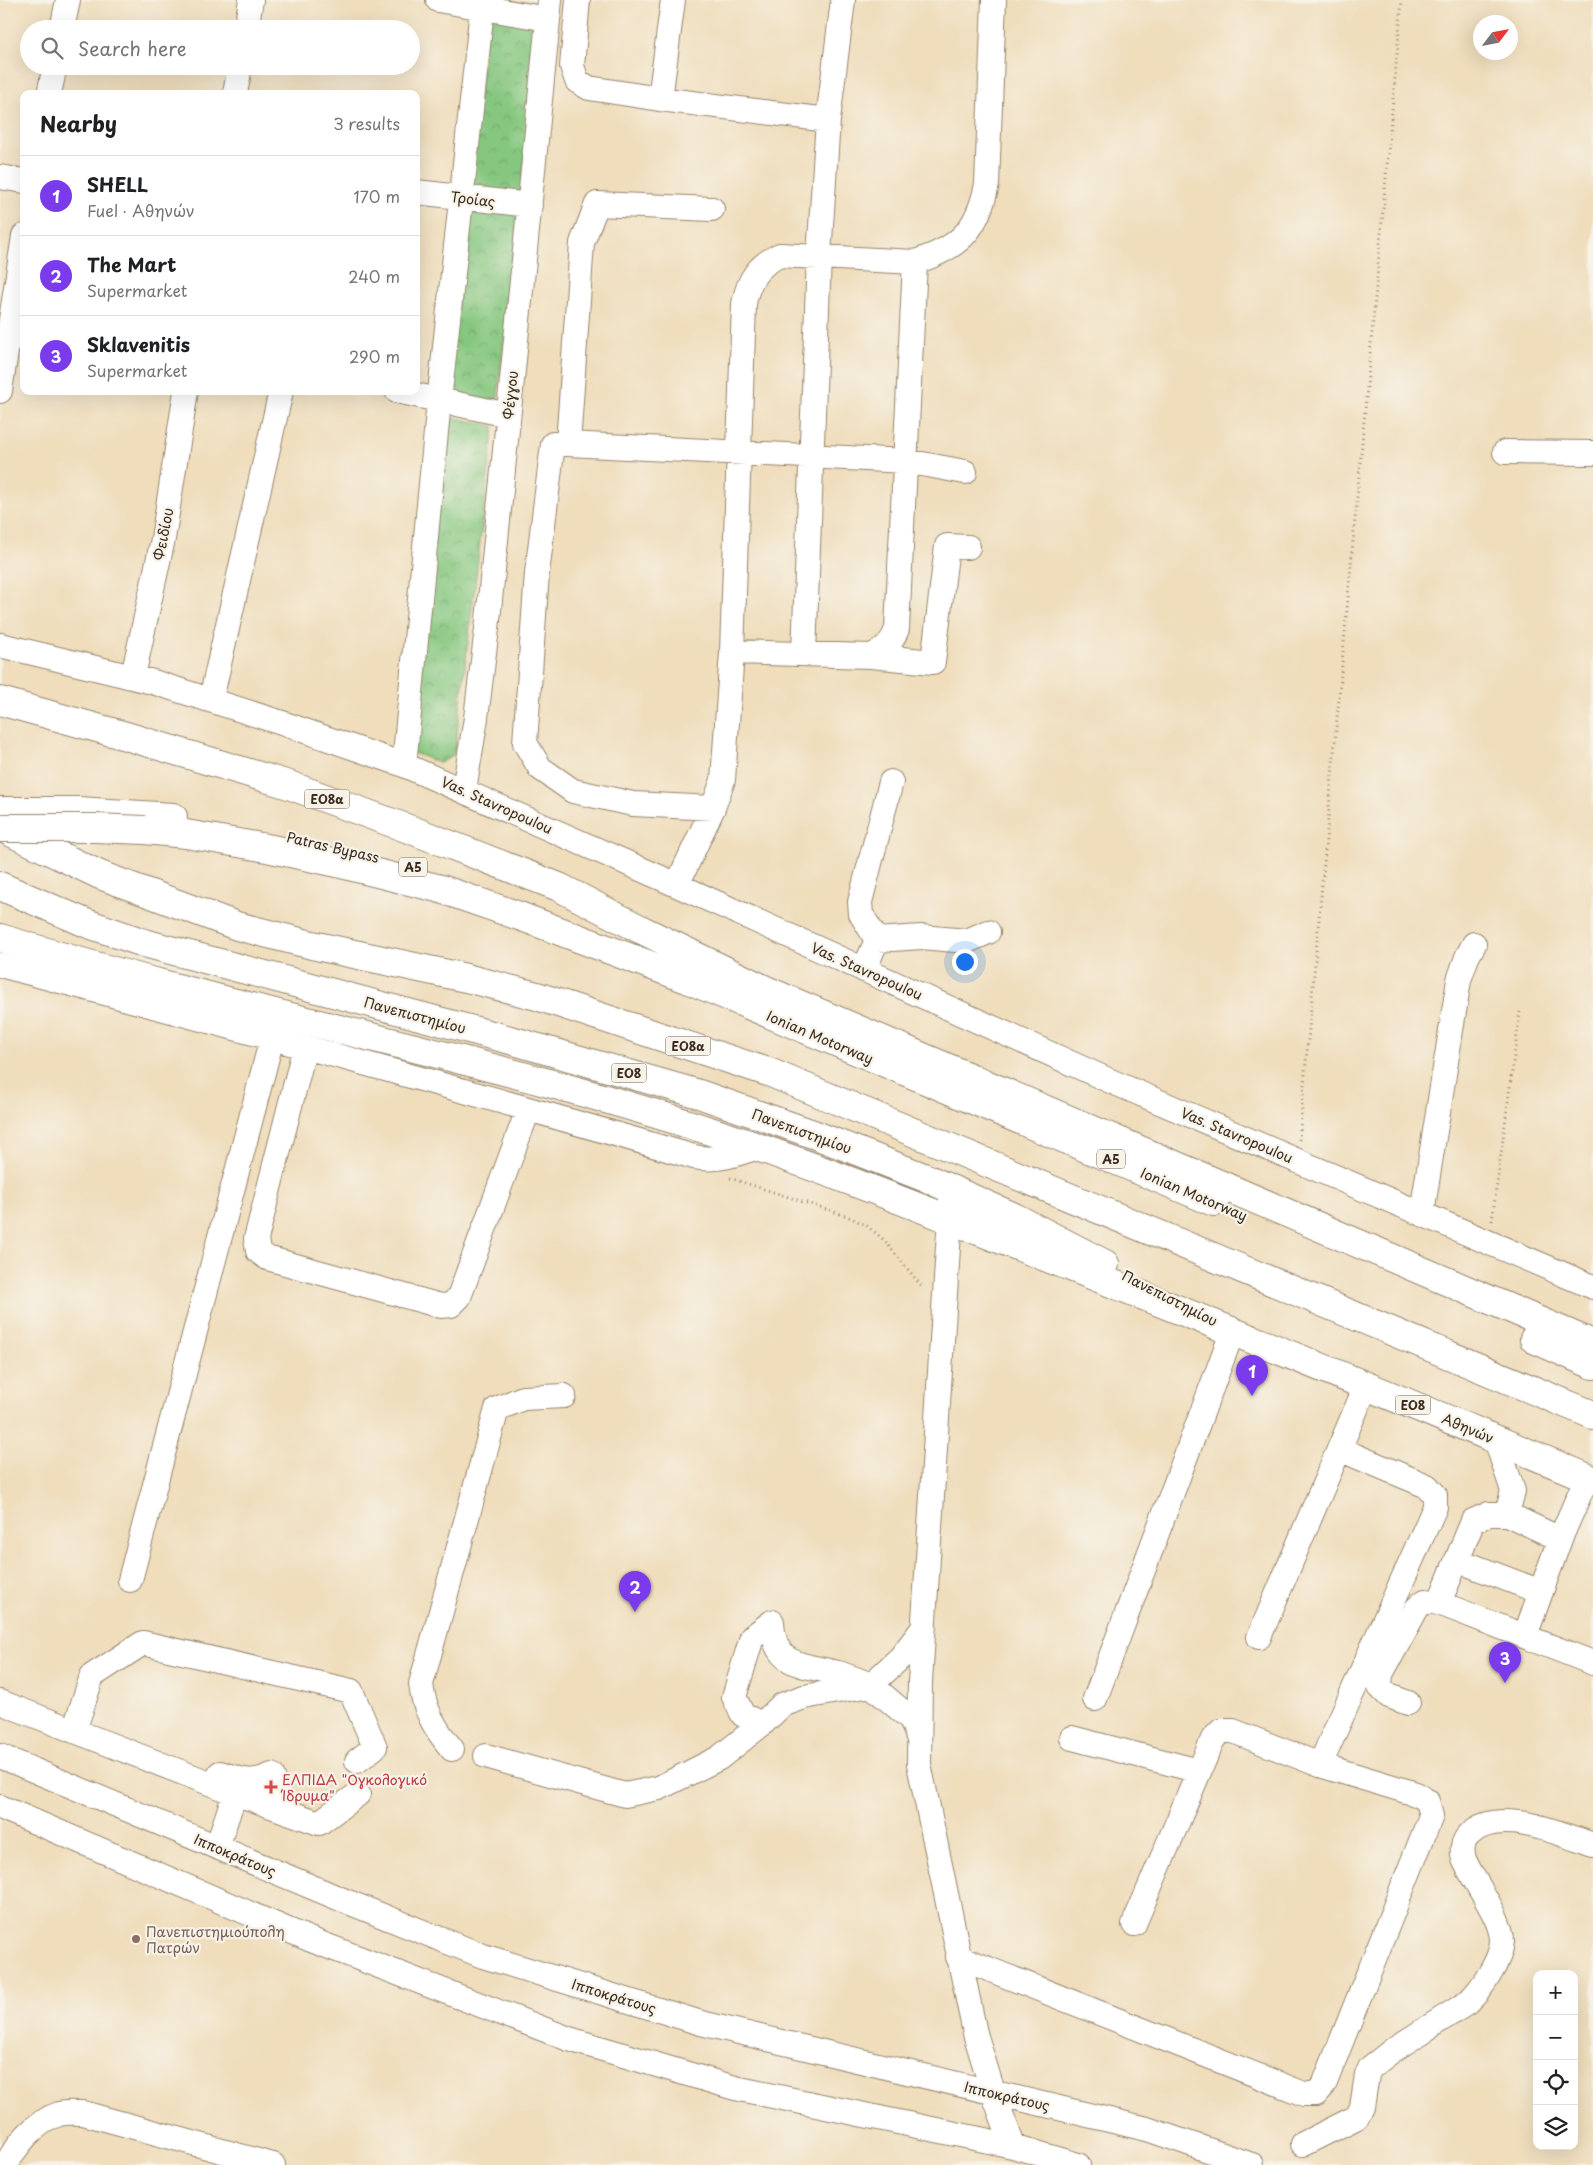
<!DOCTYPE html>
<html lang="en">
<head>
<meta charset="utf-8">
<style>
	:root { --surface:#fff; --page:#f2f2f2; --text:#202124; --muted:#757577; --line:#e0e0e0; --accent:#7c3aed }
	body { margin:0; font-family:"Playpen Sans",sans-serif; background:var(--page); color:var(--text) }
	.controls { position:absolute; right:15px; bottom:15px; display:grid; overflow:hidden; border-radius:10px; box-shadow:0 5px 20px #0002 }
	.controls button { width:45px; height:45px; display:grid; place-items:center; padding:0; border:0; border-bottom:1px solid var(--line); background:var(--surface); color:var(--text); font:25px sans-serif }
	.compass { position:absolute; left:1473px; top:15px; width:45px; height:45px; border-radius:50%; background:var(--surface); box-shadow:0 5px 20px #0002; rotate:58deg }
	.you { position:absolute; left:964px; top:961px; width:18px; height:18px; margin:-12px; border:4px solid #fff; border-radius:50%; background:#1a73e8; box-shadow:0 0 0 8px #1a73e833 }
	.badge { display:grid; place-items:center; width:32px; height:32px; border-radius:50%; background:var(--accent); color:#fff; font-size:16px; font-weight:700 }
	.pin { position:absolute; translate:-50% -41px; filter:drop-shadow(0 1px 2px #0008) }
	.pin::after { content:''; position:absolute; top:26px; width:18px; height:15px; background:inherit; clip-path:polygon(0 0,100% 0,50% 100%) }
	.list { margin:0; padding:0; list-style:none }
	h2 { display:flex; justify-content:space-between; align-items:center; height:65px; margin:0; padding:0 20px; font-size:21px }
	h2 small { font-size:16px; font-weight:400; color:var(--muted) }
	.list li { display:grid; grid-template-columns:32px 1fr auto; gap:15px; align-items:center; box-sizing:border-box; height:80px; padding:0 20px; border-top:1px solid var(--line) }
	.list b { display:block; font-size:19px; white-space:nowrap }
	.list p { margin:0; font-size:16px; white-space:nowrap; color:var(--muted) }
	.list em { font-size:16px; font-style:normal; color:var(--muted) }
	.icon { flex:none; width:28px; height:28px; fill:none; stroke:currentColor; stroke-width:2; stroke-linecap:round; stroke-linejoin:round }
	.map { position:relative; flex:none; width:1593px; height:2165px; overflow:hidden }
	.search { position:absolute; background:var(--surface); box-shadow:0 5px 20px #0002; left:20px; top:20px; width:400px; height:55px; display:flex; align-items:center; gap:12px; box-sizing:border-box; padding:0 18px; border-radius:28px; color:var(--muted); font-size:19px }
	.panel { position:absolute; background:var(--surface); box-shadow:0 5px 20px #0002; left:20px; top:90px; width:400px; height:305px; border-radius:10px }
	.map>svg:first-child { display:block }
</style>
</head>
<body>
<div class="map">
<svg width="1593" height="2165" viewBox="0 0 1593 2165">
	<defs>
		<pattern id="park-crowns" width="20" height="18" patternUnits="userSpaceOnUse" patternTransform="scale(1.25)"><rect width="20" height="18" fill="#86c780"/><path d="M2 6a3 3 0 1 1 6 0M12 15a3 3 0 1 1 6 0" fill="none" stroke="#6fa268"/></pattern>
	</defs>
	<rect width="100%" height="100%" fill="#f7f3e8"/>
	<filter id="ink" filterUnits="userSpaceOnUse"><feTurbulence type="fractalNoise" baseFrequency=".02" numOctaves="2"/><feDisplacementMap in="SourceGraphic" scale="10" xChannelSelector="R" yChannelSelector="G"/><feConvolveMatrix kernelMatrix="1 2 1 2 8 2 1 2 1" color-interpolation-filters="sRGB"/></filter>
	<filter id="wash" filterUnits="userSpaceOnUse"><feTurbulence type="fractalNoise" baseFrequency=".0096" numOctaves="4" result="noise"/><feDisplacementMap in="SourceGraphic" scale="20" xChannelSelector="R" yChannelSelector="G"/><feGaussianBlur stdDeviation="1.12" result="paint"/><feColorMatrix in="noise" values="0 0 0 0 0 0 0 0 0 0 0 0 0 0 0 0 0 1.4 0 .05"/><feComposite in="paint" operator="in"/></filter>
	<g filter="url(#wash)">
		<rect width="100%" height="100%" fill="#efddbb"/>
		<path fill="url(#park-crowns)" stroke="#60784f" d="M487,17L538,25L521,195L470,191Z
			M470,208L519,213L497,402L447,391Z
			M446,416L494,426L455,750L452,756L440,763L411,752Z"/>
	</g>
	<g filter="url(#ink)">
		<g fill="none" stroke-linecap="round" stroke-linejoin="round">
			<defs>
				<path id="minor" d="M438,0L548,19
					M578,0L572,66L577,81L589,88L660,99L828,120
					M62,29L68,0
					M246,29L251,0
					M49,94L55,66
					M235,94L240,66
					M660,99L673,0
					M0,177L24,181
					M416,192L530,205
					M712,209L597,204L582,243L568,444H553L537,573L525,743L540,768L573,791L633,804L713,808
					M915,262C959,248 978,230 987,184L994,0
					M0,391L24,236
					M397,391L508,415
					M568,444L906,461L965,472
					M1505,452L1593,453
					M0,645L153,682L285,724L404,765L677,885L1108,1080L1593,1287
					M804,654L819,256L828,120L843,0
					M871,656L933,662L947,546L968,547
					M133,676L163,539L186,391
					M214,686L281,391
					M404,765L439,401L483,0
					M464,790L476,718L488,620L550,0
					M677,885L713,808L723,780L732,652L744,304C748,280 758,265 780,255L915,262L897,629C891,644 886,649 871,656L732,652
					M877,940L921,937L967,941L988,932
					M0,965C232,1027 464,1089 694,1157C717,1162 736,1154 758,1147
					M864,970L877,940L861,914L860,902L891,782
					M305,1047L256,1239L258,1251L267,1258L441,1306L451,1305L459,1297L528,1110
					M951,1201L920,1682L919,1764L975,2033L993,2092L1013,2146
					M1422,1213L1459,980L1467,957L1474,944
					M1496,1440L1513,1491L1507,1514
					M1457,1560L1541,1592
					M130,1580L272,1038
					M1439,1603L1473,1521L1489,1514H1507L1560,1539
					M772,1622C774,1668 802,1664 838,1673C849,1676 860,1681 871,1685L901,1657L924,1627
					M1525,1636L1560,1539L1587,1477
					M1259,1637L1366,1386
					M1095,1699L1233,1330
					M0,1702L235,1793L217,1847
					M1408,1703L1389,1696L1380,1687L1381,1674L1417,1608L1425,1601L1439,1603L1593,1663
					M762,1724L743,1715L734,1697L752,1637L772,1622
					M74,1731L92,1676L143,1643L351,1691L375,1747L357,1761
					M1072,1738L1199,1771
					M452,1749C435,1729 424,1710 421,1684L497,1409L523,1398L564,1396
					M0,1756L338,1898L483,1956L701,2023L1147,2129L1252,2165
					M486,1756L625,1795L659,1788L719,1758L762,1724L782,1705L804,1697L871,1685L911,1719L918,1737
					M220,1773C243,1780 249,1785 272,1775L285,1810
					M235,1793L319,1823L358,1794
					M0,1807L309,1939L569,2039L735,2088L1013,2146L1078,2165
					M1134,1924L1213,1739L1221,1731H1233L1320,1765
					M958,1957L1304,2094H1316L1324,2085L1431,1816L1427,1801L1416,1794L1320,1765L1435,1507V1495L1427,1486L1339,1449
					M1303,2144L1357,2117L1362,2107L1367,2075L1370,2068L1393,2050L1467,2003C1481,1990 1501,1961 1502,1941C1502,1917 1473,1882 1464,1859C1461,1850 1463,1840 1470,1834C1498,1806 1562,1834 1593,1845
					M6,2165C17,2144 35,2122 59,2114C66,2112 76,2113 83,2113L273,2165"/>
				<path id="major" d="M0,886L86,923L144,943L514,1041L699,1094L813,1134L926,1178L1014,1217L1105,1264
					M0,938C246,1014 500,1059 743,1142C834,1173 923,1209 1012,1244C1207,1320 1400,1399 1593,1480"/>
				<path id="highway" d="M0,701L126,736L289,785L417,832L559,887L642,930L766,990L1593,1344
					M0,811H78L173,817
					M0,827L100,875L237,926L312,945L466,978L537,996L771,1073L1593,1415
					M145,830L186,834L267,848L333,862L441,889L522,917L687,979L1214,1202
					M1534,1339L1593,1365"/>
			</defs>
			<use href="#minor" stroke="#95846c" stroke-width="26"/>
			<use href="#major" stroke="#95846c" stroke-width="30"/>
			<use href="#highway" stroke="#95846c" stroke-width="30"/>
			<path stroke="#95846c" stroke-width="3" stroke-dasharray="1 4" stroke-linecap="butt" d="M1299,1140L1402,0
				M730,1178L847,1216L866,1225L884,1240L923,1288
				M1492,1221L1520,1012"/>
			<use href="#minor" stroke="#fff" stroke-width="24"/>
			<use href="#major" stroke="#fff" stroke-width="28"/>
			<use href="#highway" stroke="#fff" stroke-width="28"/>
			<defs>
				<path id="highway-bridge" d="M0,828H95L145,830"/>
			</defs>
			<use href="#highway-bridge" stroke="#95846c" stroke-width="30" stroke-linecap="butt"/>
			<use href="#highway-bridge" stroke="#fff" stroke-width="28"/>
		</g>
	</g>
	<path fill="#e0444e" stroke="#f7f3e8" stroke-width="2" d="M268.5 1779.5h5v5h5v5h-5v5h-5v-5h-5v-5h5z"/>
	<circle fill="#8d6e63" stroke="#f7f3e8" stroke-width="2" cx="136" cy="1939" r="5"/>
	<g text-anchor="middle" dominant-baseline="central" stroke-width="4.5" stroke-linejoin="round" paint-order="stroke">
		<g fill="#f7f3e8" stroke="#73665b" stroke-width="1">
			<rect x="304.5" y="789.5" width="45" height="19" rx="4"/>
			<rect x="399" y="857.5" width="28" height="19" rx="4"/>
			<rect x="665.5" y="1036.5" width="45" height="19" rx="4"/>
			<rect x="611.5" y="1063.5" width="35" height="19" rx="4"/>
			<rect x="1097" y="1149.5" width="28" height="19" rx="4"/>
			<rect x="1395.5" y="1395.5" width="35" height="19" rx="4"/>
		</g>
		<g font-size="12" font-weight="bold" fill="#3b2a1e">
			<text x="327" y="799">ΕΟ8α</text>
			<text x="413" y="867">Α5</text>
			<text x="688" y="1046">ΕΟ8α</text>
			<text x="629" y="1073">ΕΟ8</text>
			<text x="1111" y="1159">Α5</text>
			<text x="1413" y="1405">ΕΟ8</text>
		</g>
		<g font-size="14" fill="#3b2a1e" stroke="#f7f3e8">
			<text transform="translate(473 199) rotate(7)">Τροίας</text>
			<text transform="translate(510 395) rotate(-84)">Φέγγου</text>
			<text transform="translate(163 534) rotate(-79)">Φειδίου</text>
			<text transform="translate(497 805) rotate(24)">Vas. Stavropoulou</text>
			<text transform="translate(333 847) rotate(13)">Patras Bypass</text>
			<text transform="translate(867 971) rotate(24)">Vas. Stavropoulou</text>
			<text transform="translate(415 1015) rotate(15)">Πανεπιστημίου</text>
			<text transform="translate(820 1037) rotate(23)">Ionian Motorway</text>
			<text transform="translate(802 1131) rotate(20)">Πανεπιστημίου</text>
			<text transform="translate(1237 1135) rotate(23)">Vas. Stavropoulou</text>
			<text transform="translate(1194 1194) rotate(23)">Ionian Motorway</text>
			<text transform="translate(1170 1298) rotate(27)">Πανεπιστημίου</text>
			<text transform="translate(1468 1428) rotate(23)">Αθηνών</text>
			<text transform="translate(235 1855) rotate(23)">Ιπποκράτους</text>
			<text transform="translate(614 1996) rotate(17)">Ιπποκράτους</text>
			<text transform="translate(1007 2096) rotate(13)">Ιπποκράτους</text>
		</g>
		<g font-size="14" fill="#be3a42" stroke="#f7f3e8" text-anchor="start">
			<text x="282" y="1779">ΕΛΠΙΔΑ "Ογκολογικό<tspan x="282" dy="16">Ίδρυμα"</tspan></text>
		</g>
		<g font-size="14" fill="#785e54" stroke="#f7f3e8" text-anchor="start">
			<text x="146" y="1931">Πανεπιστημιούπολη<tspan x="146" dy="16">Πατρών</tspan></text>
		</g>
	</g>
</svg>
<div class="controls">
<button>+</button>
<button>−</button>
<button><svg class="icon" aria-label="locate" viewBox="0 0 24 24"><circle cx="12" cy="12" r="6"/><path d="M12 2v4M12 18v4M2 12h4M18 12h4"/></svg></button>
<button><svg class="icon" aria-label="layers" viewBox="0 0 24 24"><path d="M12 4l9 5-9 5-9-5zM3 14l9 5 9-5"/></svg></button>
</div>
<svg class="compass" viewBox="-18 -18 36 36"><path d="M0-13l5 13h-10z" fill="#e53935"/><path d="M0 13l5-13h-10z" fill="#757577"/></svg>
<div class="you"></div>
<div class="pin badge" style="left:1252px;top:1396px">1</div>
<div class="pin badge" style="left:635px;top:1612px">2</div>
<div class="pin badge" style="left:1505px;top:1683px">3</div>
<div class="search"><svg class="icon" aria-label="search" viewBox="0 0 24 24"><circle cx="10" cy="10" r="6"/><path d="M15 15l6 6"/></svg>Search here</div>
<section class="panel">
<h2>Nearby<small>3 results</small></h2>
<ul class="list">
<li><span class="badge">1</span><div><b>SHELL</b><p>Fuel · Αθηνών</p></div><em>170 m</em></li>
<li><span class="badge">2</span><div><b>The Mart</b><p>Supermarket</p></div><em>240 m</em></li>
<li><span class="badge">3</span><div><b>Sklavenitis</b><p>Supermarket</p></div><em>290 m</em></li>
</ul>
</section>
</div>
</body>
</html>
